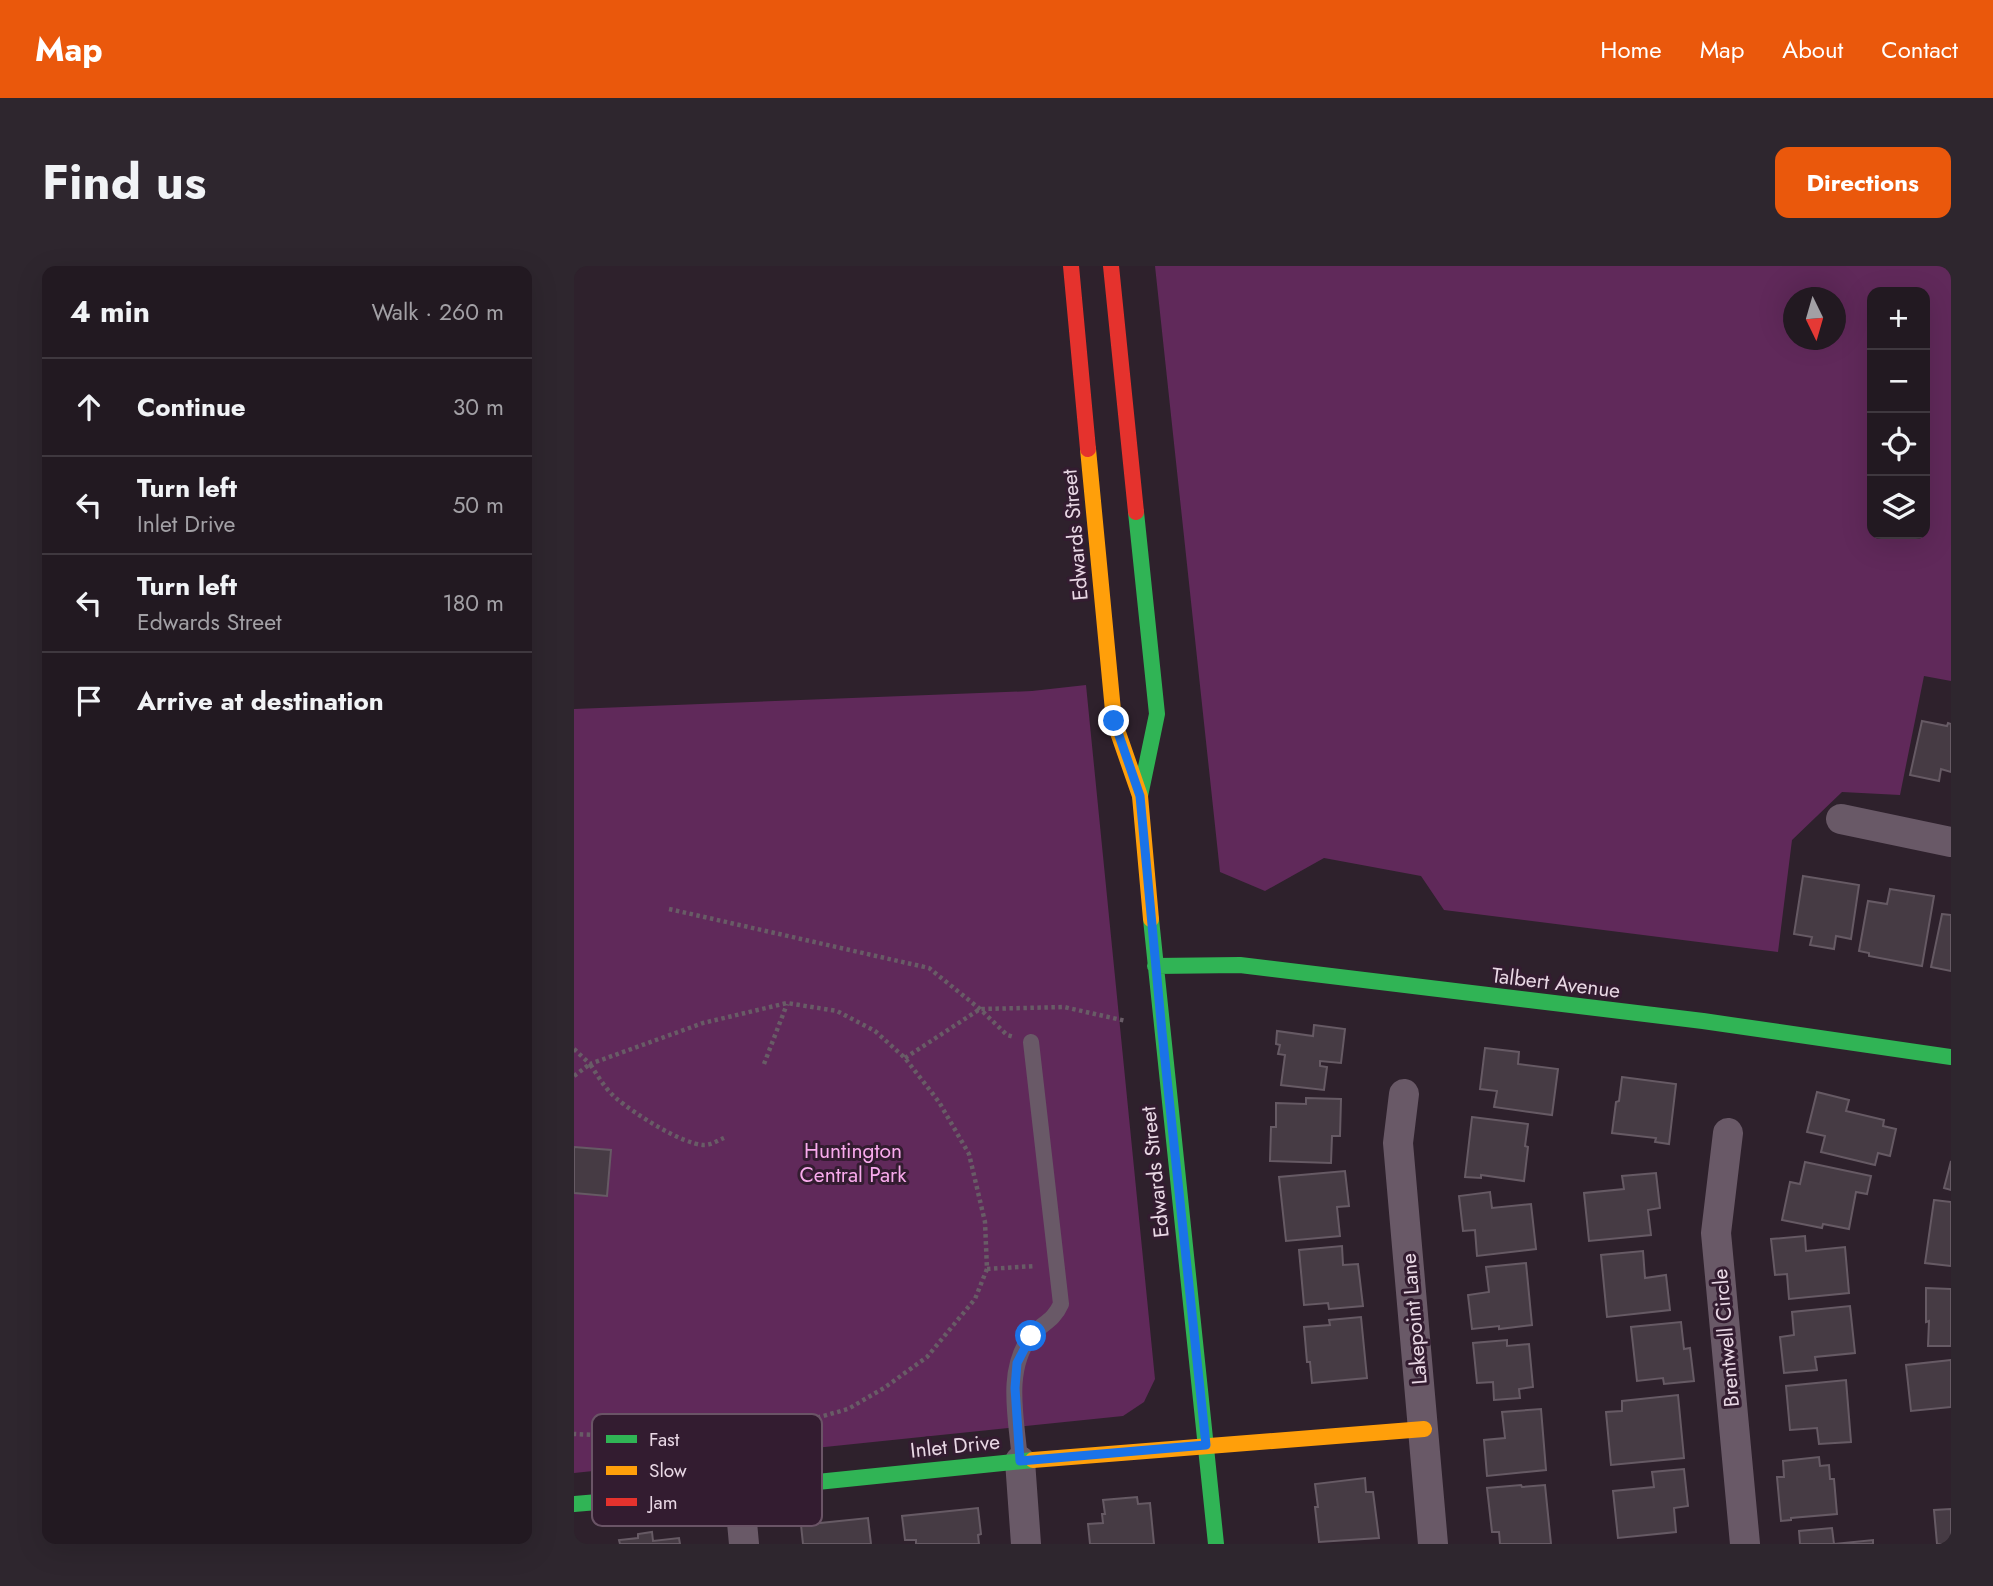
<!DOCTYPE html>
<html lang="en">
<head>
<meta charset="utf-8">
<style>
	:root { --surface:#221921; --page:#2e262e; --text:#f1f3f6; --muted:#a2a0a5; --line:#3f383f; --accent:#ea580c }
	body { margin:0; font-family:Jost,sans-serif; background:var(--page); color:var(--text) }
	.controls { position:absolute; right:21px; top:21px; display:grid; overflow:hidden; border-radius:14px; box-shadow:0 7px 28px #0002 }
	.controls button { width:63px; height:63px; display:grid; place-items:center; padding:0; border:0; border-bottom:2px solid var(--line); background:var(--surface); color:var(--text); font:35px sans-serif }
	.compass { position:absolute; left:1209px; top:21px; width:63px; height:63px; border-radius:50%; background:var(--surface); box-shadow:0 7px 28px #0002; rotate:175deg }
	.stop { position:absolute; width:21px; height:21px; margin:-16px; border:5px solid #1a73e8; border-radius:50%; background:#fff }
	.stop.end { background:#1a73e8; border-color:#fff; box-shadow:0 2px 7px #0008 }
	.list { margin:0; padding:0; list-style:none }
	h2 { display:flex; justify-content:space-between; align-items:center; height:91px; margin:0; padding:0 28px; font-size:30px }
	h2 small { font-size:23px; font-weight:400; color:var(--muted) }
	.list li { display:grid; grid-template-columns:46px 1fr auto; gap:21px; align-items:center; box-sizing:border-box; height:98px; padding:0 28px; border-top:2px solid var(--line) }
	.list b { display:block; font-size:26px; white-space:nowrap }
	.list p { margin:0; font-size:23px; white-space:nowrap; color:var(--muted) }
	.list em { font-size:23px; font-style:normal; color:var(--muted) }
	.icon { flex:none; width:38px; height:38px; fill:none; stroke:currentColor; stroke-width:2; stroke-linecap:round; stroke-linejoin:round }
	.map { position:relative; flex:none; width:1377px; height:1278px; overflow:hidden; border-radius:14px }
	header { display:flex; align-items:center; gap:42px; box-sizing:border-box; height:98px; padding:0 35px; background:var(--accent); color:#fff }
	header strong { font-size:33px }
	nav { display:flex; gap:38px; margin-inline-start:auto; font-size:24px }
	.intro { display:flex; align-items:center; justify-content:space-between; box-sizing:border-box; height:168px; padding:0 42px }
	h1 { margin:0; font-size:49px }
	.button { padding:18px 32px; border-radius:14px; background:var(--accent); color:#fff; font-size:24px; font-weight:700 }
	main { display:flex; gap:42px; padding:0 42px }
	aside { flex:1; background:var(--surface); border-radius:14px; box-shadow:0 7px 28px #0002 }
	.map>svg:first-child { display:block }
</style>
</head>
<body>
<header>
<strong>Map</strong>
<nav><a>Home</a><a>Map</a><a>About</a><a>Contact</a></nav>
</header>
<div class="intro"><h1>Find us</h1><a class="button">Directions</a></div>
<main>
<aside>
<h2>4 min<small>Walk · 260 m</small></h2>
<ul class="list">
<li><svg class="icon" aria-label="ahead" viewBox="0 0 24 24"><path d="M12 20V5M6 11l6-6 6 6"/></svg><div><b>Continue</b></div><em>30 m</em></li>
<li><svg class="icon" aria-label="left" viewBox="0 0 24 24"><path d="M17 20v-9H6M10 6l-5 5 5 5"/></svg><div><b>Turn left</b><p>Inlet Drive</p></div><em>50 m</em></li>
<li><svg class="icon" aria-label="left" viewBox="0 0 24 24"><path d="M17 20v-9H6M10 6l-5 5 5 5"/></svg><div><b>Turn left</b><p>Edwards Street</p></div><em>180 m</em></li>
<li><svg class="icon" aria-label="arrive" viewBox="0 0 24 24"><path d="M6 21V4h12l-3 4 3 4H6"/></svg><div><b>Arrive at destination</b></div></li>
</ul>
</aside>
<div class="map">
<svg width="1377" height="1278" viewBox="0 0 1377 1278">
	<rect width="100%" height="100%" fill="#2e212c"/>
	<path fill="#60295a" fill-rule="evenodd" d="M581,0H1377V415L1350,410L1326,529L1268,526L1218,574L1204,686L870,644L847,610L750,592L691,625L646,606ZM1351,26V268H1298V26ZM1220,32H1262V74H1220Z
		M512,419L581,1113L570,1136L549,1150L0,1207V443L458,425Z"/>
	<path fill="#463b44" stroke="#665a64" stroke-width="2" d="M1348,455L1373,460L1374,457L1377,458V506L1367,503L1365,515L1336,509Z
		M1229,610L1285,619L1277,673L1262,670L1260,683L1236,679L1238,671L1220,668Z
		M1316,623L1360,630L1348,700L1295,690V687L1285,685L1294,635L1313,638Z
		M1368,648L1377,649V705L1357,701Z
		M740,759L771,763L767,797L746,795V800L753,801L750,824L707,819L711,789L704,788L706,779L702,778L703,765L739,770Z
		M911,782L945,786L944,798L984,803L978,849L920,841L923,825L906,823Z
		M1048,811L1102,818L1095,878L1081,876L1082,872L1038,867L1042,836L1045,835Z
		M1243,826L1275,834L1272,845L1310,854L1309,860L1322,863L1316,890L1304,887L1301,899L1247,886L1251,870L1233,866Z
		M732,832L767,833L766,870H758L757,897L696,895L697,861H702V837L732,838Z
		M898,851L954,858L951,880L954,881L950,915L907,909V912L891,911Z
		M0,881L37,884L33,930L0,927Z
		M1377,895V924L1370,922Z
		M1231,896L1297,910L1293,928L1282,926L1275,963L1249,958L1248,962L1208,954L1216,916L1226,918Z
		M771,905L775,940L763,941L766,970L712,975L705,911Z
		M1082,907L1086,942L1074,944L1077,969L1015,975L1010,927L1050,923L1048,910Z
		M916,926L918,942L957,938L962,983L903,990L901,964L889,965L885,930Z
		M1360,934L1377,936V1000L1351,997Z
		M1231,970L1232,985L1271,981L1275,1027L1215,1033L1213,1008L1201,1009L1197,973Z
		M768,980L769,999L784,998L789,1040L755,1043L754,1037L730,1039L725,984Z
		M1069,985L1071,1012L1092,1009L1096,1044L1033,1051L1027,989Z
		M952,997L958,1059L925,1063V1060L898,1063L894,1029L915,1026L912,1001Z
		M1352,1022L1377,1023V1080H1354L1355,1055L1352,1056Z
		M1276,1040L1281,1087L1241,1091L1243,1104L1210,1107L1206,1071L1220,1069L1218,1046Z
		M787,1051L793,1112L738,1117L736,1096H733L730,1061L756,1059L755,1054Z
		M1107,1056L1110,1083L1116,1082L1120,1115L1090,1118L1089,1112L1063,1115L1057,1061Z
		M933,1074V1080L955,1078L959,1121L945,1123L946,1132L920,1134L919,1116L903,1117L899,1077Z
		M1377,1094V1141L1337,1145L1332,1099Z
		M1272,1114L1277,1176L1245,1178L1243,1162L1216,1164L1212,1120Z
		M1104,1129L1110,1192L1037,1199L1032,1146L1048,1145V1135Z
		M967,1143L972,1204L913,1210L910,1174L931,1172L928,1146Z
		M1245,1191L1246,1200L1255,1199L1256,1213H1260L1263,1248L1217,1252V1254L1207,1255L1203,1211H1210L1209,1195Z
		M1110,1203L1114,1240L1100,1242L1102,1266L1044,1272L1039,1225L1080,1221L1078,1206Z
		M791,1212L792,1226H799L805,1272L745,1276L741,1241H744L741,1218Z
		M947,1219L948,1221L971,1219L977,1278H926L925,1266H918L913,1222Z
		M563,1231L564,1238L576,1237L580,1278H516L514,1258L529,1257L528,1248H531L529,1234Z
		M404,1242L407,1268L404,1269L405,1278H342V1274H331L328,1250Z
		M1377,1243V1278H1363L1360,1244Z
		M294,1252L297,1278H229L227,1259Z
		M1258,1262L1260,1278L1299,1274V1278H1226L1225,1265Z
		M78,1266L79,1275L105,1272L106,1278H46L45,1274L64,1272V1268Z"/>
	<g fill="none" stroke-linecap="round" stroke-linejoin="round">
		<path stroke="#685c66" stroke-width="4.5" stroke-dasharray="3.5 3.5" stroke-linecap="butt" d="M95,643L355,702L406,743L433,769L440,771
			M0,783L16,798L129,757L213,737L263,745L301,765L331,792L365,836L395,888L411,956L413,1003L401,1033L353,1091L310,1122L274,1143L242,1152L174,1159L22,1169L0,1168
			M331,792L406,743L490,741L552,755
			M190,798L213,738
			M0,810L16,798C24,810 31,823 43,833C60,847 107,878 130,879C137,879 143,875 150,872
			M413,1003L461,1000"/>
		<path stroke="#695967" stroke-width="16" d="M446,1195C443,1155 430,1104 457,1070C468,1057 479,1056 487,1038L457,776"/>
		<path stroke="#695967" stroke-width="30" d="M1267,553L1377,576
			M830,828L824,877L859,1278
			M1154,867L1142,967L1171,1278
			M446,1195L452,1278
			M165,1224L170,1278"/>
		<path stroke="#30b455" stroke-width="16" d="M562,246L583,448L566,530
			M577,653L642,1278
			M581,700L666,699L1129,755L1377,791
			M0,1238L165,1224L459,1194"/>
		<path stroke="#ff9f0a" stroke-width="16" d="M514,183L540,455L566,530L577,653
			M459,1194L850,1163"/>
		<path stroke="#e5322d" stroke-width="16" d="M497,0L514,183
			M537,0L562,246"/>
	</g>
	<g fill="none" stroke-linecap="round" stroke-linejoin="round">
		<path stroke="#1a73e8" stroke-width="9" d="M457,1070L443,1097L441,1122L446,1195L632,1179L588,766L566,530L540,455"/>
	</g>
	<g text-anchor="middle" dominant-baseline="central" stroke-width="6" stroke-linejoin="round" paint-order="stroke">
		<g font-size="21" fill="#e9d8e5" stroke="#331c30">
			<text transform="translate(501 269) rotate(-95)">Edwards Street</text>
			<text transform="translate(982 717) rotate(7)">Talbert Avenue</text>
			<text transform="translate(581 906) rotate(-96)">Edwards Street</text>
			<text transform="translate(840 1053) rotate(-95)">Lakepoint Lane</text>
			<text transform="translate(1152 1072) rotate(-95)">Brentwell Circle</text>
			<text transform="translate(381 1180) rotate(-6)">Inlet Drive</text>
		</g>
		<g font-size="21" fill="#f9abed" stroke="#331c30">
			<text x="279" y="885">Huntington<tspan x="279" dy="24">Central Park</tspan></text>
		</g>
	</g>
	<rect x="18" y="1148" width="230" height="112" rx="10" fill="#331c30" stroke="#6a5466" stroke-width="2"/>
	<rect x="32" y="1169" width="31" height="8" fill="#30b455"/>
	<rect x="32" y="1200" width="31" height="9" fill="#ff9f0a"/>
	<rect x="32" y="1232" width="31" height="8" fill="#e5322d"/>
	<g font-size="19" fill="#e9d8e5">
		<text x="75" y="1180">Fast</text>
		<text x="75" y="1211">Slow</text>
		<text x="75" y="1243">Jam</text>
	</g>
</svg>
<div class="controls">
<button>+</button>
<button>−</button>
<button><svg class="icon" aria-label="locate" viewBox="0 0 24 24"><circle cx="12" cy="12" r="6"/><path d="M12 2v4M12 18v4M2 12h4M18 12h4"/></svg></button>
<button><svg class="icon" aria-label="layers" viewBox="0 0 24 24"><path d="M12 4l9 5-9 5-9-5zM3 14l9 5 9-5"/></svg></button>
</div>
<svg class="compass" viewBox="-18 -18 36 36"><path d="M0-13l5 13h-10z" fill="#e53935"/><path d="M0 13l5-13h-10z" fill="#a2a0a5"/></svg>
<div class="stop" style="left:457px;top:1070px"></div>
<div class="stop end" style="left:540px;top:455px"></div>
</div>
</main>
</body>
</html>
